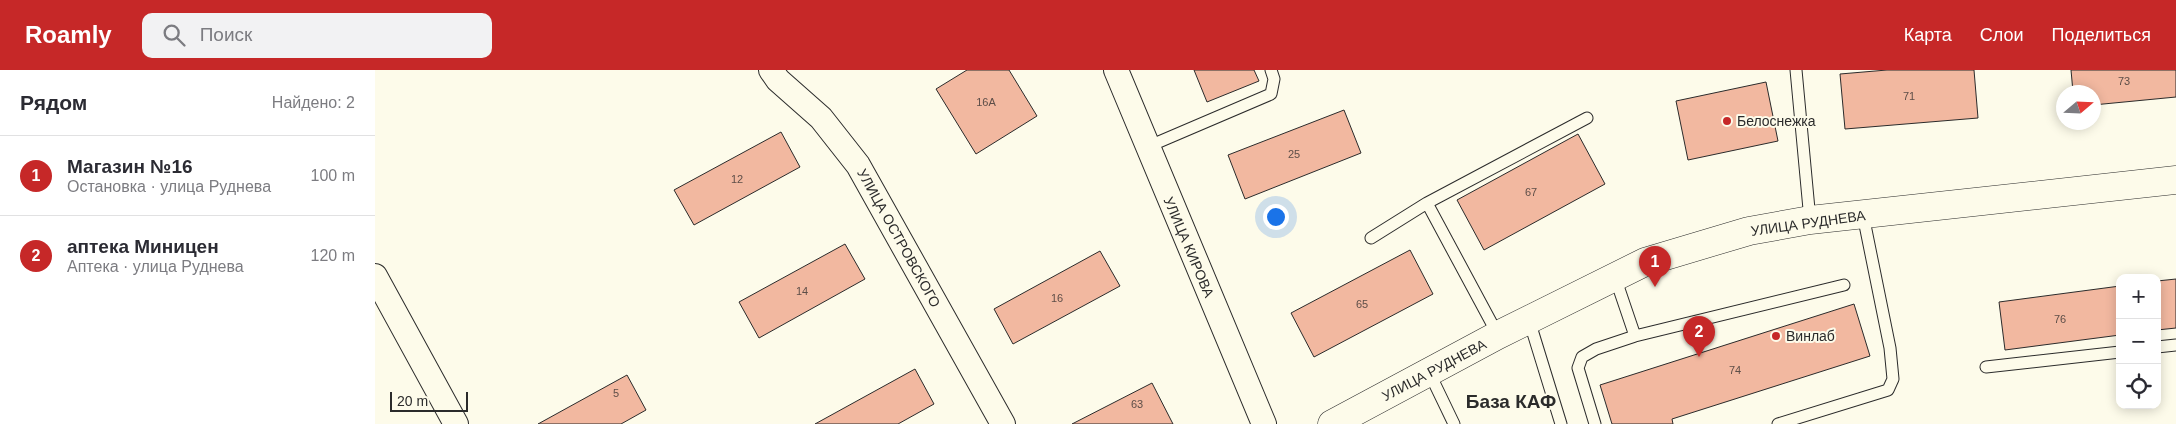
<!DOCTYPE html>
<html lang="ru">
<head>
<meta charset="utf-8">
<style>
	:root { --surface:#fff; --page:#f2f2f3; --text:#2b2b33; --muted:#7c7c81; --line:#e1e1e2; --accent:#c62828 }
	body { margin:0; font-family:Arial,sans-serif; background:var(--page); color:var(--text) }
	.controls { position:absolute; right:15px; bottom:15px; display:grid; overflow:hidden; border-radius:10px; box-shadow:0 2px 12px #0003 }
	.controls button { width:45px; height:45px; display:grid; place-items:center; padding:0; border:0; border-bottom:1px solid var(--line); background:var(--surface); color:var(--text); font:25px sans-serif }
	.compass { position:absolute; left:1681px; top:15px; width:45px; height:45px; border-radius:50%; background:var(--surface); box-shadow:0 2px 12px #0003; rotate:71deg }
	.scale { position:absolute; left:15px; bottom:12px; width:78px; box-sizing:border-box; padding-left:5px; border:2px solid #2b2b2b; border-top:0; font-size:14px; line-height:18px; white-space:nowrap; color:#2b2b2b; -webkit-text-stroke:4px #fdfbea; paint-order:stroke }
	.you { position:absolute; left:900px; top:146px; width:18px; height:18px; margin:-12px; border:4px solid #fff; border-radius:50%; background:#1a73e8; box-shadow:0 0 0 8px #1a73e833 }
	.badge { display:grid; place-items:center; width:32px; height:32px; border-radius:50%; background:var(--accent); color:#fff; font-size:16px; font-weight:700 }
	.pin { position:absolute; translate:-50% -41px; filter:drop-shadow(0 1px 2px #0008) }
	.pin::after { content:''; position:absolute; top:26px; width:18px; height:15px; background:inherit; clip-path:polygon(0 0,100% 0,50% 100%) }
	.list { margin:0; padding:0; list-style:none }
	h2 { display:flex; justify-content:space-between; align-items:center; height:65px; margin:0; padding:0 20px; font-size:21px }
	h2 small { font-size:16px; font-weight:400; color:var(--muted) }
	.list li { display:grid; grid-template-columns:32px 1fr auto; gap:15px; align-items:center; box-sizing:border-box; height:80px; padding:0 20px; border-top:1px solid var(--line) }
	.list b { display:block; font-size:19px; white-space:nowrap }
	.list p { margin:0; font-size:16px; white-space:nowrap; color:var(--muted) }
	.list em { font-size:16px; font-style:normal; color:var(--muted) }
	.icon { flex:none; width:28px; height:28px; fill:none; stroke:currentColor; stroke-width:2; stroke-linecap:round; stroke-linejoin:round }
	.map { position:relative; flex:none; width:1801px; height:354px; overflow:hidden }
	header { display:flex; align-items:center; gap:30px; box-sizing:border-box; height:70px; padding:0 25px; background:var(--accent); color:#fff }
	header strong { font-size:24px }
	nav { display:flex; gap:28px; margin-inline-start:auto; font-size:18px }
	.search { width:350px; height:45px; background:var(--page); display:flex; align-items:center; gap:12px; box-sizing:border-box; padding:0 18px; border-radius:10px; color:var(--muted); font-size:19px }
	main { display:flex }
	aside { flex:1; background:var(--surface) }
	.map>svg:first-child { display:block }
</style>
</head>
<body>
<header>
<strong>Roamly</strong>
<div class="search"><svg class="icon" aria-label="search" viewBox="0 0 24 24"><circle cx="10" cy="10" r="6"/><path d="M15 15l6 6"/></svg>Поиск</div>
<nav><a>Карта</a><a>Слои</a><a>Поделиться</a></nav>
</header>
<main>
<aside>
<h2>Рядом<small>Найдено: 2</small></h2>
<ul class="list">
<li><span class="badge">1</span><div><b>Магазин №16</b><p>Остановка · улица Руднева</p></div><em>100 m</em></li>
<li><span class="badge">2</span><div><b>аптека Миницен</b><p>Аптека · улица Руднева</p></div><em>120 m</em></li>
</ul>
</aside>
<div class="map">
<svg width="1801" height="354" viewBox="0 0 1801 354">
	<rect width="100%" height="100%" fill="#fdfbea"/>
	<path fill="#f2b8a0" stroke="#2b2b2b" d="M592,0H634L662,46L601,84L561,19Z
		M819,0H879L884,11L832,32Z
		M1512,0H1599L1603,48L1470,59L1465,4Z
		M1696,0H1801V27L1718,35V22H1698Z
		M1391,12L1403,71L1313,90L1301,31Z
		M969,40L986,83L870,129L853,85Z
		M406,62L425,97L319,155L299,120Z
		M1203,64L1230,114L1109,180L1082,130Z
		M470,174L490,209L384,268L364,232Z
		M1035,180L1058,224L939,287L916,243Z
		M725,181L745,216L638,274L619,239Z
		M1801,209V258L1782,260V211Z
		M1745,216V265L1630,280L1624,232Z
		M1479,234L1495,286L1297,349L1298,354H1237L1225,315Z
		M540,299L559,334L523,354H440Z
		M252,305L271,340L246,354H163Z
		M777,313L798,354H697Z"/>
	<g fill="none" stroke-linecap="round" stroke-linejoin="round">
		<defs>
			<path id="service" d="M1421,0L1435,150
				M772,77L896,24L899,9L896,0
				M1052,133L1123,265
				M996,168L1052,133L1212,48
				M1240,207L1260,266
				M1154,250L1186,354
				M1782,277L1801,275
				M1611,297L1745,282
				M1054,302L1079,354
				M1220,354L1203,298L1207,287L1221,279L1260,266L1469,215
				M1403,354L1513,320L1518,309L1515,278L1488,145"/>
			<path id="minor" d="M396,0L403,10L446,48L483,95L628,354
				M741,0L889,354
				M0,206L81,354"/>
			<path id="secondary" d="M957,354L1123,265L1270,192L1374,161L1435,150L1801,110"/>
		</defs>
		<use href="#service" stroke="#2b2b2b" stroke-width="13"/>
		<use href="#minor" stroke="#2b2b2b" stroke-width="26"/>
		<use href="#secondary" stroke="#2b2b2b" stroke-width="29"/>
		<use href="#service" stroke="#fdfbea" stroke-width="11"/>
		<use href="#minor" stroke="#fdfbea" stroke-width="24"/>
		<use href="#secondary" stroke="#fdfbea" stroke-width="28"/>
	</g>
	<g fill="#c62828" stroke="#fdfbea" stroke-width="2">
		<circle cx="1352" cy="51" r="5"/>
		<circle cx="1401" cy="266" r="5"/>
	</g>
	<g text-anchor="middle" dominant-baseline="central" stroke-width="4" stroke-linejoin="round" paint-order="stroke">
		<g font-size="11" fill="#5d4e48">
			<text x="1749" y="11">73</text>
			<text x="1534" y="26">71</text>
			<text x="611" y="32">16А</text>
			<text x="919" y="84">25</text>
			<text x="362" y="109">12</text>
			<text x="1156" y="122">67</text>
			<text x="427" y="221">14</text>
			<text x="682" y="228">16</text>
			<text x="987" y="234">65</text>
			<text x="1685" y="249">76</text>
			<text x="1360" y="300">74</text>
			<text x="241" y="323">5</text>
			<text x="762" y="334">63</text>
		</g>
		<g font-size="14" fill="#2b2b2b" stroke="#fdfbea" text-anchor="start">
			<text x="1362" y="51">Белоснежка</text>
			<text x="1411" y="266">Винлаб</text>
		</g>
		<g font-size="14" fill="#2b2b2b" stroke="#fdfbea">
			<text transform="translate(1433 153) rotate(-8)">УЛИЦА РУДНЕВА</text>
			<text transform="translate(524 168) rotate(61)">УЛИЦА ОСТРОВСКОГО</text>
			<text transform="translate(814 177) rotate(67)">УЛИЦА КИРОВА</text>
			<text transform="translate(1059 300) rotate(-28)">УЛИЦА РУДНЕВА</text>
		</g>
		<g font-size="19" font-weight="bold" fill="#2b2b2b" stroke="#fdfbea">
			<text x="1136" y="331">База КАФ</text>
		</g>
	</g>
</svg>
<div class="controls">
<button>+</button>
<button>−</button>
<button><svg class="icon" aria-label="locate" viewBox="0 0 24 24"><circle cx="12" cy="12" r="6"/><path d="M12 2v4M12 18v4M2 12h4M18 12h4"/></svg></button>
</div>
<svg class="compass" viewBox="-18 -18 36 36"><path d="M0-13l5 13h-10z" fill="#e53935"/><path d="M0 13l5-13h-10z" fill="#7c7c81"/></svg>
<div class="scale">20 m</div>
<div class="you"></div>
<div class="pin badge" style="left:1280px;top:217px">1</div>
<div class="pin badge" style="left:1324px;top:287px">2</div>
</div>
</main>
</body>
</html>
